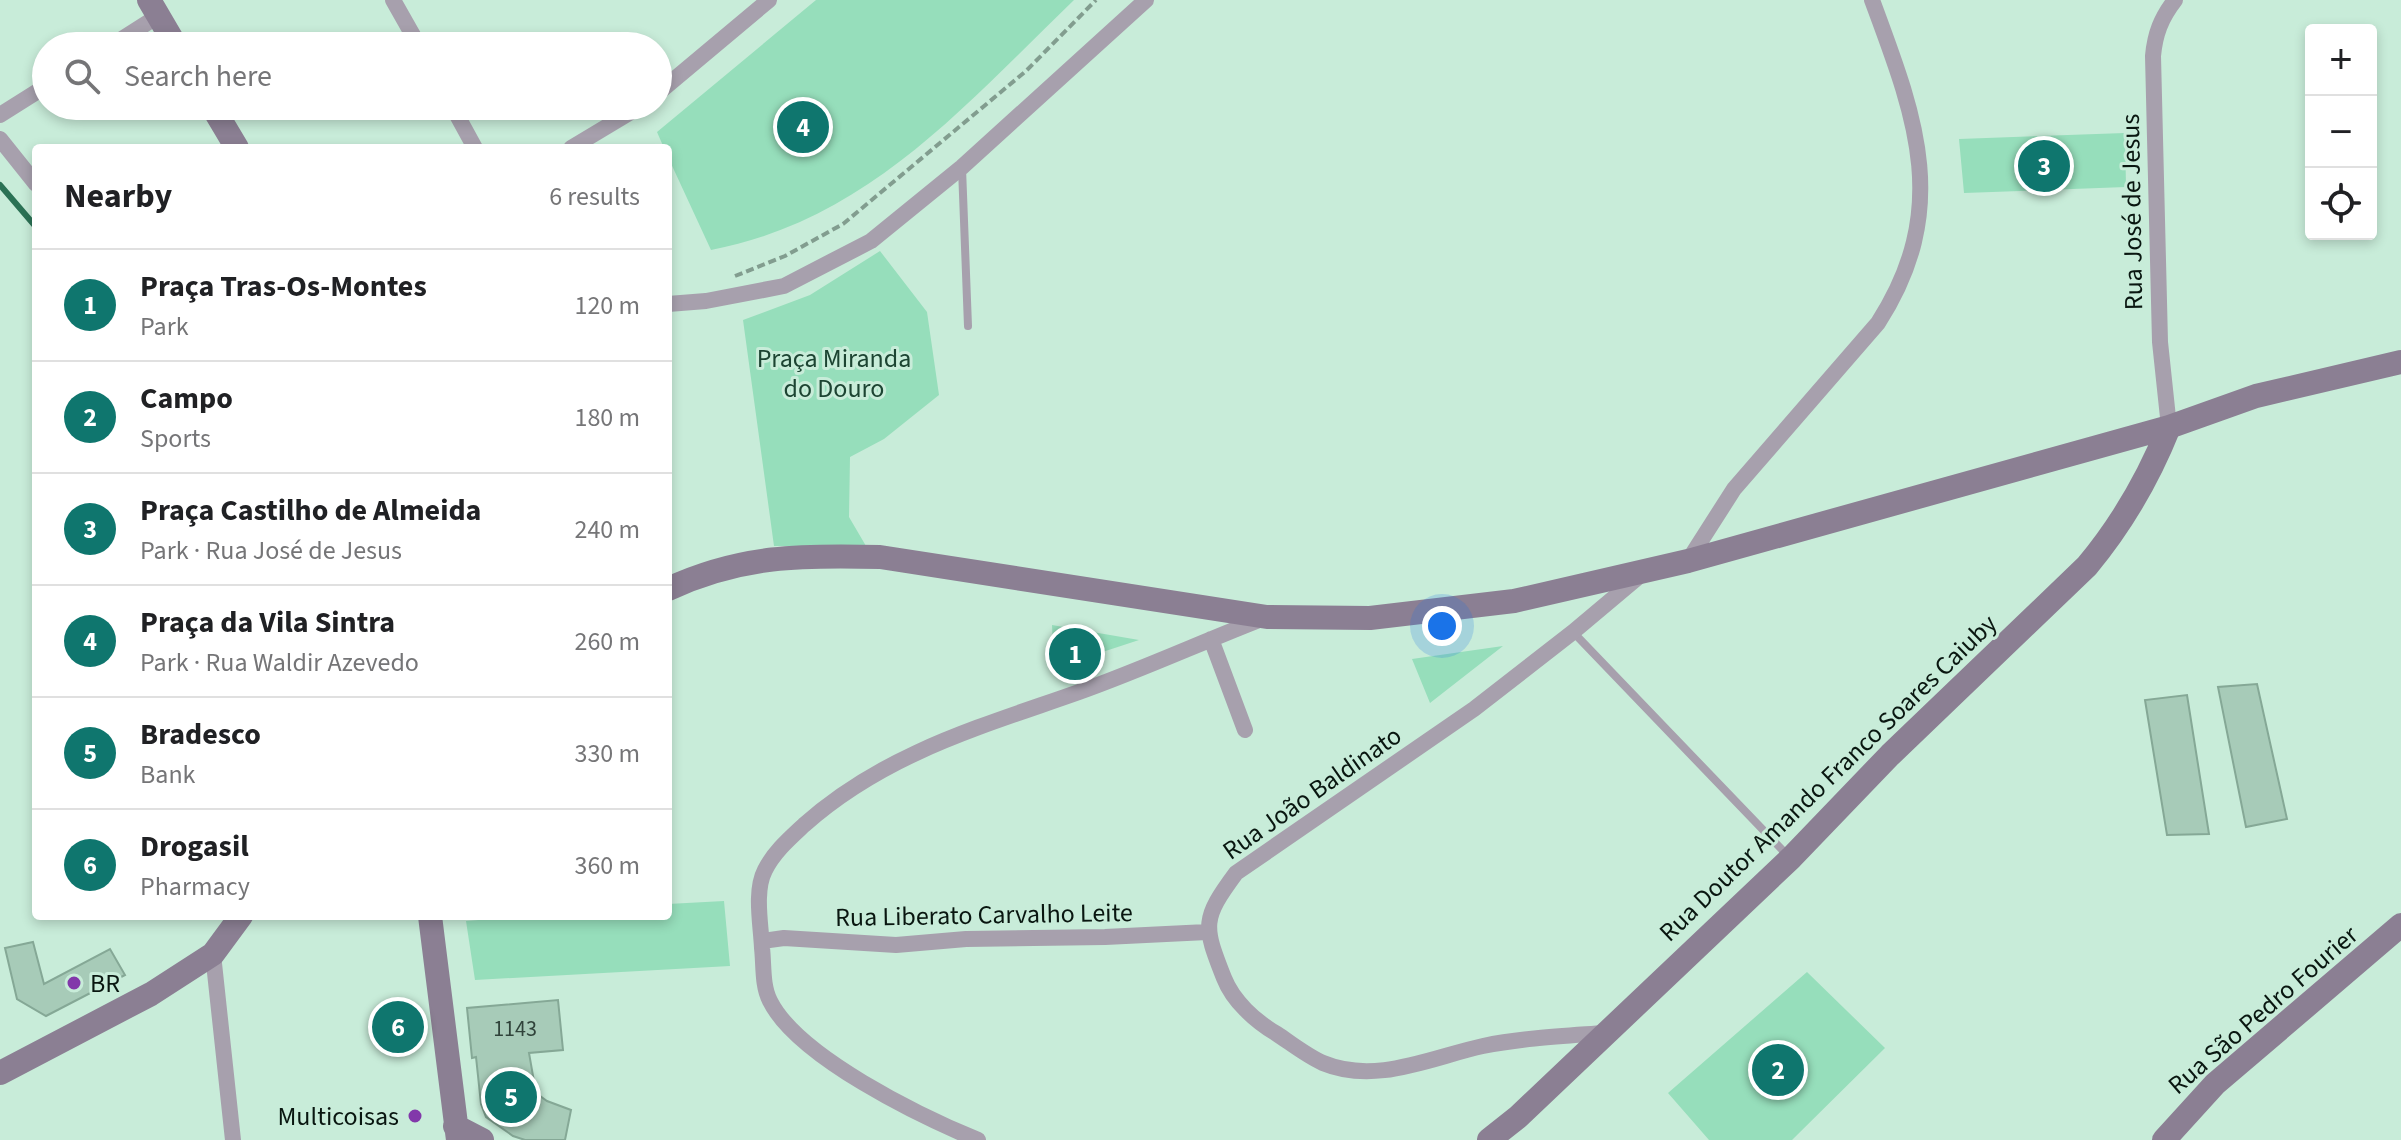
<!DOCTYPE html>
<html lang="en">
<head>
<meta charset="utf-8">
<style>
	:root { --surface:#fff; --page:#f2f2f2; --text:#202124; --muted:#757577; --line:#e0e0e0; --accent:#0f766e }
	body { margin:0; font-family:"Source Sans 3",sans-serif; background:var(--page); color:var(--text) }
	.controls { position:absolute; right:24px; top:24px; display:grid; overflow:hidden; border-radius:8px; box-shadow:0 4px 12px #0003 }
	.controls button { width:72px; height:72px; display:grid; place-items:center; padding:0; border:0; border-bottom:2px solid var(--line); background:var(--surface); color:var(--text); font:40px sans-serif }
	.you { position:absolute; left:1442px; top:626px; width:28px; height:28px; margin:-20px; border:6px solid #fff; border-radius:50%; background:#1a73e8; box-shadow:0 0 0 12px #1a73e833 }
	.badge { display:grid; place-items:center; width:52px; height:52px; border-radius:50%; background:var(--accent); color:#fff; font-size:26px; font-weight:700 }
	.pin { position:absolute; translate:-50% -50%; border:4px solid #fff; box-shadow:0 2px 8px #0006 }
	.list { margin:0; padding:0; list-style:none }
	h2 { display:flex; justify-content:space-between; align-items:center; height:104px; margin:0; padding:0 32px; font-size:34px }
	h2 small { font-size:26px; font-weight:400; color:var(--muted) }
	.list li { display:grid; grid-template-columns:52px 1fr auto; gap:24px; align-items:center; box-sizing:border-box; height:112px; padding:0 32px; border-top:2px solid var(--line) }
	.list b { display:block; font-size:30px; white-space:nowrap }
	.list p { margin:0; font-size:26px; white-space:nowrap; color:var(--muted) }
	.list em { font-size:26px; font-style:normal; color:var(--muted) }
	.icon { flex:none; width:44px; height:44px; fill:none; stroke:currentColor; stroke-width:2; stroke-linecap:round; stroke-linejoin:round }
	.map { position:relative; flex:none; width:2401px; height:1140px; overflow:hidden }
	.search { position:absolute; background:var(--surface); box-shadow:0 4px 12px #0003; left:32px; top:32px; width:640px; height:88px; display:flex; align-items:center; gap:20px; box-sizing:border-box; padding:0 28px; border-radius:44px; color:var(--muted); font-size:30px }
	.panel { position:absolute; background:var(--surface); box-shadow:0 4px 12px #0003; left:32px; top:144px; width:640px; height:776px; border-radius:8px }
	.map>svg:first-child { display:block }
</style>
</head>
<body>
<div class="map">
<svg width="2401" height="1140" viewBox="0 0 2401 1140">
	<rect width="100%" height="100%" fill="#c8ecd9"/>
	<path fill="#96debb" d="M816,0H1074C965,105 868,220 711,250L668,157V148H664L657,132Z
		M2125,133L2126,187L1964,193L1959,139Z
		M880,251L927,312L939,395L884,439L850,457L849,517L866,546H774L743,320L810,295Z
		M1052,625L1139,640L1054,668Z
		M1503,646L1430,703L1412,659Z
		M724,901L730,966L475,980L466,921L527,916H668V904Z
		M1807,972L1885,1048L1792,1140H1709L1668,1093Z"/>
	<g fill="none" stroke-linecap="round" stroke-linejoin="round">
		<path stroke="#2b7255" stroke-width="6" d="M0,185L36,227"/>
	</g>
	<path fill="#a7cbb8" stroke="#85a896" stroke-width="2" d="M2257,684L2287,819L2246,827L2218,687Z
		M2187,695L2209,834L2167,835L2145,700Z
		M33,942L44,984L110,949L125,975L46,1016L17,999L5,948Z
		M558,1000L563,1050L529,1053L536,1093L547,1101L571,1110L565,1140H525L513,1136L486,1117L481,1104L476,1057L472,1058L467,1008Z"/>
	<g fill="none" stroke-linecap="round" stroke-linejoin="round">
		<path stroke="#829d8f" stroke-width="4" stroke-dasharray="8 4" stroke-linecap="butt" d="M735,276L785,256L843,224L1026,71L1096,0"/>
		<path stroke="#a7a0ad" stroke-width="8" d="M962,168L968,326
			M1573,632L1790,858"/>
		<path stroke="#a7a0ad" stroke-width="16" d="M393,0L419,46
			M111,46L158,16
			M658,93L769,0
			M452,106L475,148
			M0,115L46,86
			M0,139L36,184
			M571,148L641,106
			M668,304L706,301L784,286L871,241L962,167L1146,0
			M2169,427L2160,342L2153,56C2155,34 2161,18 2175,0
			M1688,561L1734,489L1878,323C1952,208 1915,116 1872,0
			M1211,639L1245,730
			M762,941L784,938L896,945L966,939L1105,937L1207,932
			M213,954L233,1140
			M1604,1033C1564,1036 1523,1038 1483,1046C1432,1057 1376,1085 1323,1063C1307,1056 1292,1044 1277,1034C1255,1021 1233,1001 1224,978C1203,925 1202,919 1236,873L1474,709L1573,632L1642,574
			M978,1140C920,1116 798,1057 770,1001C762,986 764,965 762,948C761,925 754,891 765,870C774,852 789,839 804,825C885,753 980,727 1079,692C1141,670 1202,642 1264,618"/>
		<path stroke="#8b7f93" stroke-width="24" d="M149,0L176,46
			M212,106L237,148
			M668,589C741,555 802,555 880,557L1267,617L1370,618L1514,601L1688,561L2169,427L2256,396L2401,362
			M430,916L458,1140
			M0,1073L151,994L213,954L241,916
			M455,1126L482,1140
			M1489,1140L1518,1117L1791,858L1890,755L2087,566C2122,524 2149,477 2169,427
			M2164,1140L2215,1084L2401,925"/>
	</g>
	<g fill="#8238aa" stroke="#c8ecd9" stroke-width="3">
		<circle cx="74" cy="983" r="8"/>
		<circle cx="415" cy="1116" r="8"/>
	</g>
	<g text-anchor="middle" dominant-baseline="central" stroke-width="6" stroke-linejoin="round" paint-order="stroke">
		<g font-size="22" fill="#30433a">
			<text x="515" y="1029">1143</text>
		</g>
		<g font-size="26" fill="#091610" stroke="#c8ecd9">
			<text transform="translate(2132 212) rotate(-91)">Rua José de Jesus</text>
			<text transform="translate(1828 778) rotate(-44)">Rua Doutor Amando Franco Soares Caiuby</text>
			<text transform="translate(1312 793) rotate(-35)">Rua João Baldinato</text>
			<text transform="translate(984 915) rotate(-1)">Rua Liberato Carvalho Leite</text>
			<text transform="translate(2263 1010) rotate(-41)">Rua São Pedro Fourier</text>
		</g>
		<g font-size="26" fill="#1c4432" stroke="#c8ecd9">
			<text x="834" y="358">Praça Miranda<tspan x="834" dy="30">do Douro</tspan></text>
		</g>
		<g font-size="26" fill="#091610" stroke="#c8ecd9" text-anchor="start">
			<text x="90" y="983">BR</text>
			<text x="399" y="1116" text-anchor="end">Multicoisas</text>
		</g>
	</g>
</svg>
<div class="controls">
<button>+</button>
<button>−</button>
<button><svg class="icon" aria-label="locate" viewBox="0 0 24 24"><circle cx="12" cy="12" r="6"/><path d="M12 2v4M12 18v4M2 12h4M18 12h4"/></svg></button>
</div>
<div class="you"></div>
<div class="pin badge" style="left:1075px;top:654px">1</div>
<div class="pin badge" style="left:1778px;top:1070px">2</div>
<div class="pin badge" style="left:2044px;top:166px">3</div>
<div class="pin badge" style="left:803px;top:127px">4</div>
<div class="pin badge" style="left:511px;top:1097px">5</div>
<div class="pin badge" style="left:398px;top:1027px">6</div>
<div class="search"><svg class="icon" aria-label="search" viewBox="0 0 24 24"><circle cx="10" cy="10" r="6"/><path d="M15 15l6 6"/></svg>Search here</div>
<section class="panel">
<h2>Nearby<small>6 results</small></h2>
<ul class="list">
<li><span class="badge">1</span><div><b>Praça Tras-Os-Montes</b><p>Park</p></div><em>120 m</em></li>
<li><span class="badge">2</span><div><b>Campo</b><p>Sports</p></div><em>180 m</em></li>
<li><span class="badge">3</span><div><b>Praça Castilho de Almeida</b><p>Park · Rua José de Jesus</p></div><em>240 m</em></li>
<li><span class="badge">4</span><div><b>Praça da Vila Sintra</b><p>Park · Rua Waldir Azevedo</p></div><em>260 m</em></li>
<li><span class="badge">5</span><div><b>Bradesco</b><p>Bank</p></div><em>330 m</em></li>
<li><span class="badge">6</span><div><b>Drogasil</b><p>Pharmacy</p></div><em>360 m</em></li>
</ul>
</section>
</div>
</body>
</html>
